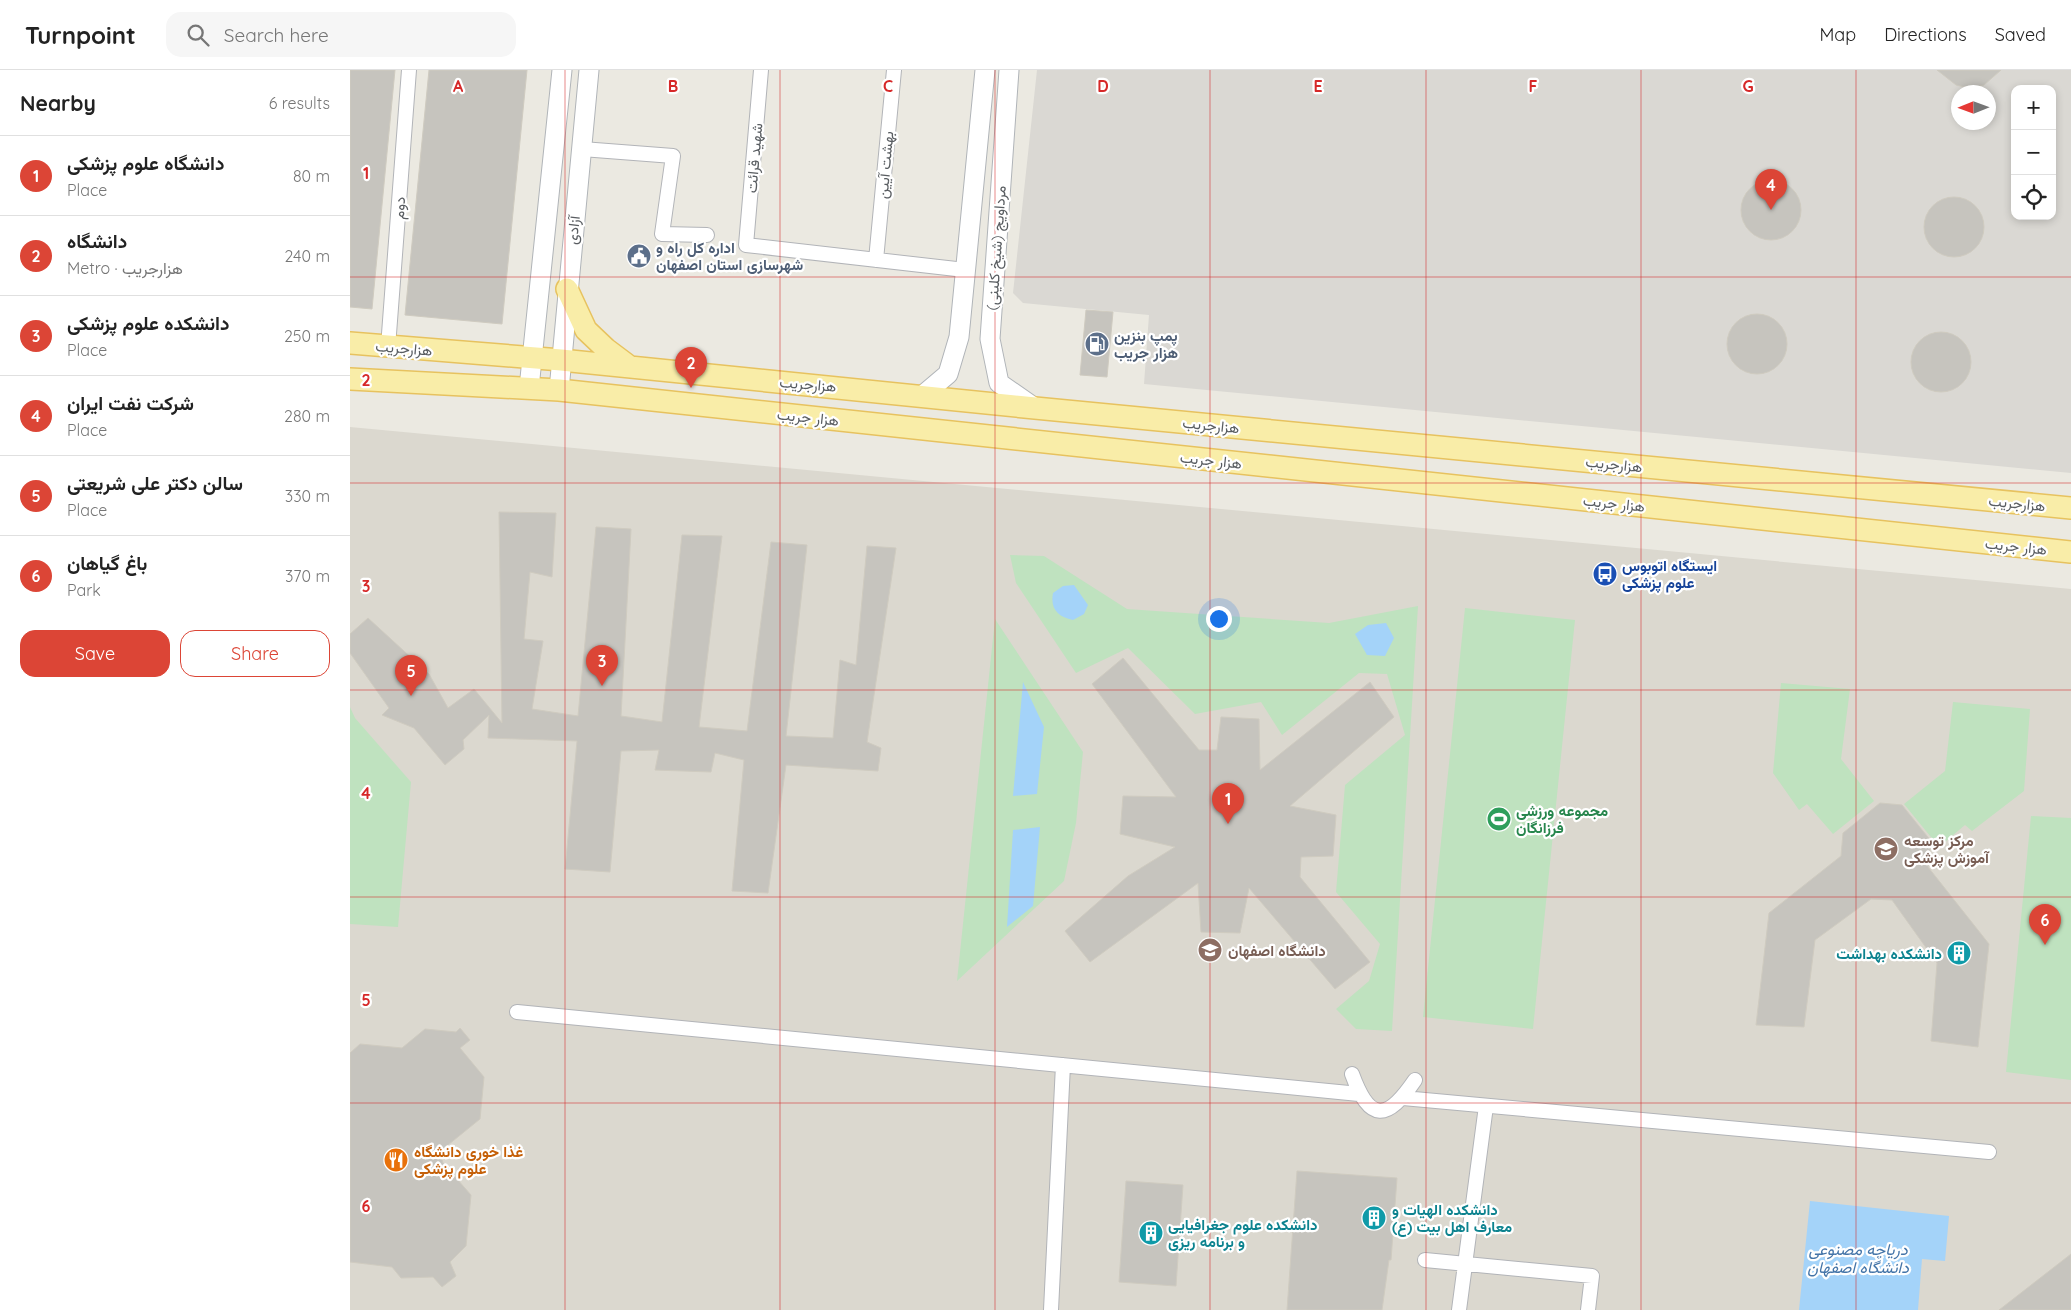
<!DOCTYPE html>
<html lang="en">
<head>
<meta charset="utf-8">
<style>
	:root { --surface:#fff; --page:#f6f6f6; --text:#222; --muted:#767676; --line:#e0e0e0; --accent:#dc4536 }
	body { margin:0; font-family:Quicksand,Vazirmatn,sans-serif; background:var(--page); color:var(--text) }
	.controls { position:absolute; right:15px; top:15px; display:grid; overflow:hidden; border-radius:10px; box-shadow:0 2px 8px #0003 }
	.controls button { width:45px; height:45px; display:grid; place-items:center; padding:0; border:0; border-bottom:1px solid var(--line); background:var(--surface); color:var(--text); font:25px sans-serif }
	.compass { position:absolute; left:1601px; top:15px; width:45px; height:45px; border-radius:50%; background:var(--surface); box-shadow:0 2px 8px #0003; rotate:269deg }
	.you { position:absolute; left:868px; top:548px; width:18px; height:18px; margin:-12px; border:4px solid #fff; border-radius:50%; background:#1a73e8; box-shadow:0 0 0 8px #1a73e833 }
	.badge { display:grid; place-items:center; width:32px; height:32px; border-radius:50%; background:var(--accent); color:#fff; font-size:16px; font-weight:700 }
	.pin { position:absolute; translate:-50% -41px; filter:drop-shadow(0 1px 2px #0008) }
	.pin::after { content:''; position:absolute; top:26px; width:18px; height:15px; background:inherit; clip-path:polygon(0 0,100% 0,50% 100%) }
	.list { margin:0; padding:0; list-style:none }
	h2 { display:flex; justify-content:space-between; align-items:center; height:65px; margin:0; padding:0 20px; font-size:21px }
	h2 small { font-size:16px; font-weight:400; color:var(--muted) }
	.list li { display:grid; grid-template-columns:32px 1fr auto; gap:15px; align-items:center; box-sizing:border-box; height:80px; padding:0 20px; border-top:1px solid var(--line) }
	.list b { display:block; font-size:19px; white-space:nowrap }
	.list p { margin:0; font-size:16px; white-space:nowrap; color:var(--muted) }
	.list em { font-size:16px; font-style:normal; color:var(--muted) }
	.actions { display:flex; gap:10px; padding:15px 20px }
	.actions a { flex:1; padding:11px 0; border:1px solid var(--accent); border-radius:15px; text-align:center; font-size:18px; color:var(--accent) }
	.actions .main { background:var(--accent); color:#fff }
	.icon { flex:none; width:28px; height:28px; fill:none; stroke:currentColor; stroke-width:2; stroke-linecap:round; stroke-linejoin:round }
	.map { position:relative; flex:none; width:1721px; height:1240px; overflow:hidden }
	header { display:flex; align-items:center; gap:30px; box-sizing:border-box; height:70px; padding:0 25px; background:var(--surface); border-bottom:1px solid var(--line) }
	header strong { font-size:24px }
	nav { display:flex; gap:28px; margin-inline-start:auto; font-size:18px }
	.search { width:350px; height:45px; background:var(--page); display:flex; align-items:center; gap:12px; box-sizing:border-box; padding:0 18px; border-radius:15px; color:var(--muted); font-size:19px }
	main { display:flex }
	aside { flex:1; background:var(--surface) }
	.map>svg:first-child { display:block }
</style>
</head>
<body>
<header>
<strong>Turnpoint</strong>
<div class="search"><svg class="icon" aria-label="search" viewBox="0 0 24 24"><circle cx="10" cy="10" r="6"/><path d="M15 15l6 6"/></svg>Search here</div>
<nav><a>Map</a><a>Directions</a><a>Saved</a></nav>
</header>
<main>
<aside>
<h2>Nearby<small>6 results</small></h2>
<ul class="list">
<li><span class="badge">1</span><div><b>دانشگاه علوم پزشکی</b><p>Place</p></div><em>80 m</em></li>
<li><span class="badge">2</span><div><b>دانشگاه</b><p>Metro · هزارجریب</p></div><em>240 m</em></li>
<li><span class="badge">3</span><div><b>دانشکده علوم پزشکی</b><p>Place</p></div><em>250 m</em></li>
<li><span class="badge">4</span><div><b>شرکت نفت ایران</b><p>Place</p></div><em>280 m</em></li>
<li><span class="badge">5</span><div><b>سالن دکتر علی شریعتی</b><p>Place</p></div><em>330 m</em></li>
<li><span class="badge">6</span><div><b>باغ گیاهان</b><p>Park</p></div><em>370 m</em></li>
</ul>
<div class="actions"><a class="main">Save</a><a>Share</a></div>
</aside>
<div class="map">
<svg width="1721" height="1240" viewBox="0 0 1721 1240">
	<rect width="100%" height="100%" fill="#ebe9e1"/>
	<path fill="#dad8d3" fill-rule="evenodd" d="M687,0H1721V403L794,314L799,245L673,233L663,223ZM1665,19H1702V146H1665ZM1608,22H1638V52H1608Z"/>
	<path fill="#dbd8cf" d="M0,357L1721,519V1240H0Z"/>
	<path fill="#bfe2bf" d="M660,485L694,486L777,539L979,553L1068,536L1042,961L1006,959L986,939L1019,911L1030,874L986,822L995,715L1055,665L1037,604L1009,603L932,665L911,632L845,644L778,578L726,603L666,513Z
		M1115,538L1225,550L1183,959L1073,947Z
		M645,549L733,682L726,753L714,811L607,911Z
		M1431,613L1500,619L1491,689L1524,731L1483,764L1457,734L1449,740L1423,703Z
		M1603,632L1680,639L1674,721L1622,761L1615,755L1589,777L1554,734L1595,701Z
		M0,637L5,648L61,712L48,857L0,854Z
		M1681,746L1721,748V1010L1656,1002Z"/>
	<path fill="#a4d3f9" d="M724,515L738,535L734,544L723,550C708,547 700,539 703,523L713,516Z
		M1036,553L1044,568L1035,586L1017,585L1005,564L1018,555Z
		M673,612L694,657L687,724L663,726Z
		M690,757L683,836L657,857L663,760Z
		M1460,1131L1599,1146L1595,1191L1572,1189L1568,1240H1449Z"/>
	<path fill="#c6c4be" stroke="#cfcbc0" d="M0,0H45L22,239L0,237Z
		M79,0H177L152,254L55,245Z
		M1587,0H1651L1634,15L1620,18L1606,15Z
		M1391 140a30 30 0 1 1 60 0a30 30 0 1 1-60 0Z
		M1574 157a30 30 0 1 1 60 0a30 30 0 1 1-60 0Z
		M736,240L763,242L757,307L730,305Z
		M1377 274a30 30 0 1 1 60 0a30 30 0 1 1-60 0Z
		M1561 292a30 30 0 1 1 60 0a30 30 0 1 1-60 0Z
		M149,442L206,443L202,507L180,502L174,569L193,571L182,639L228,646L246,457L281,459L271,646L312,652L332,465L372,466L349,657L397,661L421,472L457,475L436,666L483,668L490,590L506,595L517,476L546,478L517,672L531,678L528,701L436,695L418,823L382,821L394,690L365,683L361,702L305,700L309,680L271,681L260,802L215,799L227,671L138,668L139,645L113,670L114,679L95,695L64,658L32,645L39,638L0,583V564L18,548L79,604L98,638L124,619L152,653Z
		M773,588L849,680H867L871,647L909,649L910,700L1020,612L1044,647L940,736L986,745L983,786L951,787L950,807L1020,892L985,919L899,818L890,863L851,862L848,813L740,892L715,861L778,806L825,777L770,764L773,726L826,727L742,614Z
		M1530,733L1552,735L1581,771L1578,797L1639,874L1628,977L1581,971L1587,893L1542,830L1521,829L1465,870L1454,957L1406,955L1419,843L1491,786L1493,763Z
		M110,958L120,970L110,978L134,1007L130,1049L93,1079L91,1086L93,1093L121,1125L116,1176L100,1192L106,1206L92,1217L83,1207L51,1208L42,1197L0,1192V983L10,974L52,978L75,959L106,962Z
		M947,1101L1047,1108L1041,1190H1039L1032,1240H937Z
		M776,1111L833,1115L826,1216L769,1212Z
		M1721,1184V1240H1649Z"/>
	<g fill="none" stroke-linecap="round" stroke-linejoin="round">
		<defs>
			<path id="street" d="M411,0L396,175L615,200
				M232,79L323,86L312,164L357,165
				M526,190L544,0
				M38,277L59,0
				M167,942L1009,1024
				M1002,1004C1020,1053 1037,1051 1065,1010
				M1053,1028L1639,1082
				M1075,1190L1242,1206L1238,1240
				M701,1240L713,995
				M1109,1240L1136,1036"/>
			<path id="secondary" d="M659,0L640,269L649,313L685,338
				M179,318L212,0
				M209,320L239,0
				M572,326L598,304L609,267L635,0"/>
			<path id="primary" d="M217,219L236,260L256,279L280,297
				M0,273L211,290L685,338L1721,438
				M0,309L209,320L1721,482"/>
		</defs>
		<use href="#street" stroke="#b2b4b8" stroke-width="16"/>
		<use href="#secondary" stroke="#b0b4b8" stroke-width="21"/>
		<use href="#primary" stroke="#e7c25f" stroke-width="24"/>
		<use href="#street" stroke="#fff" stroke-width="14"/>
		<use href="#secondary" stroke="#fff" stroke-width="19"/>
		<use href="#primary" stroke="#f9eda8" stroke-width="21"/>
	</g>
	<path fill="none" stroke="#d62828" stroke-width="1" stroke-opacity="0.55" d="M215,0V1240M430,0V1240M645,0V1240M860,0V1240M1076,0V1240M1291,0V1240M1506,0V1240M0,207H1721M0,413H1721M0,620H1721M0,827H1721M0,1033H1721"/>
	<defs>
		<symbol id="civic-disc" viewBox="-11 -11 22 22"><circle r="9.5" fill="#5c6f8a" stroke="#fff"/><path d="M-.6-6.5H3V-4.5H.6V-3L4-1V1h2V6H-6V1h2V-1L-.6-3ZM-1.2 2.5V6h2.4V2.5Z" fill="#fff"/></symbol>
		<symbol id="fuel-disc" viewBox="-11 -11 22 22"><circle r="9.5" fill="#5c6f8a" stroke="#fff"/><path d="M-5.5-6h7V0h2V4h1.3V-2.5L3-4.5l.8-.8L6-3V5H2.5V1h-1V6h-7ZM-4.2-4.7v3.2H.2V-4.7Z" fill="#fff"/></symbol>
		<symbol id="bus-disc" viewBox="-11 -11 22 22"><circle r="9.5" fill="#1a4fb4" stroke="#fff"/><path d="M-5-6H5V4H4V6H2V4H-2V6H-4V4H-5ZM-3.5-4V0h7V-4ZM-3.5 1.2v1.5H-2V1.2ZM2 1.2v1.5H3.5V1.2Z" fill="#fff"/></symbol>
		<symbol id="stadium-disc" viewBox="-11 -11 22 22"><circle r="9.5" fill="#2e9e5b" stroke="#fff"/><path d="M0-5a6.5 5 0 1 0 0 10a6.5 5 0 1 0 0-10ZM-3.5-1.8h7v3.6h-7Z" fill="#fff"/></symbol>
		<symbol id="university-disc" viewBox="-11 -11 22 22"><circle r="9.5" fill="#8d6e63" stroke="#fff"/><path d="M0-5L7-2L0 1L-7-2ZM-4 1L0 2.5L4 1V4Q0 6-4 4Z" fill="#fff"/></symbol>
		<symbol id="building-disc" viewBox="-11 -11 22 22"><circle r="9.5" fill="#0f9aa8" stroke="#fff"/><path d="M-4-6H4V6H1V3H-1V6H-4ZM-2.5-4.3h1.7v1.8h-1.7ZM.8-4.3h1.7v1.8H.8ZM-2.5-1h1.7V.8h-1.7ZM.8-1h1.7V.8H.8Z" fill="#fff"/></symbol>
		<symbol id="restaurant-disc" viewBox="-11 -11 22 22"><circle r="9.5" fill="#e8710a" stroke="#fff"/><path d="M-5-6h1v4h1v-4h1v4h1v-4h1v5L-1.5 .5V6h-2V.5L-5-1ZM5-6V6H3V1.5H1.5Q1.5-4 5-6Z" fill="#fff"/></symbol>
	</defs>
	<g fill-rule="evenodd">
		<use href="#civic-disc" x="275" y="172" width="28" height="28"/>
		<use href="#fuel-disc" x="733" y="260" width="28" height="28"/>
		<use href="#bus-disc" x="1241" y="490" width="28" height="28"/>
		<use href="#stadium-disc" x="1135" y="735" width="28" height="28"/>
		<use href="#university-disc" x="1522" y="765" width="28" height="28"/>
		<use href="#university-disc" x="846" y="866" width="28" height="28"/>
		<use href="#building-disc" x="1595" y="869" width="28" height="28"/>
		<use href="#restaurant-disc" x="32" y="1076" width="28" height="28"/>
		<use href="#building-disc" x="1010" y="1134" width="28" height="28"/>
		<use href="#building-disc" x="787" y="1149" width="28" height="28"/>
	</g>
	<g text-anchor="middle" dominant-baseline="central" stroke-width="4.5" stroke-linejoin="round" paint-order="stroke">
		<g font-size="15" fill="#595d61" stroke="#fff">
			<text transform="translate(404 88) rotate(-85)">شهید قرائت</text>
			<text transform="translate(535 95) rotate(-85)">بهشت آیین</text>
			<text transform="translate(49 138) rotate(-86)">دوم</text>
			<text transform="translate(223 160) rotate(-84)">آزادی</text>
			<text transform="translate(646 178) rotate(-86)">مرداویج (شیخ کلینی)</text>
			<text transform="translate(54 278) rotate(5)">هزارجریب</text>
			<text transform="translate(458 314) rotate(5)">هزارجریب</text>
			<text transform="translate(458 347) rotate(6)">هزار جریب</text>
			<text transform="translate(861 355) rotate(6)">هزارجریب</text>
			<text transform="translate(861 390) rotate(6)">هزار جریب</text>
			<text transform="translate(1264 394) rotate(6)">هزارجریب</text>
			<text transform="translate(1264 433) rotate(6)">هزار جریب</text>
			<text transform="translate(1667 433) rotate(6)">هزارجریب</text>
			<text transform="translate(1666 476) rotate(6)">هزار جریب</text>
		</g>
		<g font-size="15" font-weight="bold" fill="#4e5e75" stroke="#fff" text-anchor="start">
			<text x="306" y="177">اداره کل راه و<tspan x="306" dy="17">شهرسازی استان اصفهان</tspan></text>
			<text x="764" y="265">پمپ بنزین<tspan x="764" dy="17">هزار جریب</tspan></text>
		</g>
		<g font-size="15" font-weight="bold" fill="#164399" stroke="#fff" text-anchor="start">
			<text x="1272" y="495">ایستگاه اتوبوس<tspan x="1272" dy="17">علوم پزشکی</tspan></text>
		</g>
		<g font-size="15" font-weight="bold" fill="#27864d" stroke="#fff" text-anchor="start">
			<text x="1166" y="740">مجموعه ورزشی<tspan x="1166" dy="17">فرزانگان</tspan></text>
		</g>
		<g font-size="15" font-weight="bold" fill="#785e54" stroke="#fff" text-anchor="start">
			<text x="1554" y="770">مرکز توسعه<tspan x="1554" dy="17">آموزش پزشکی</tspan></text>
			<text x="878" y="880">دانشگاه اصفهان</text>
		</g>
		<g font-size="15" font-weight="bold" fill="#0d838f" stroke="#fff" text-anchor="start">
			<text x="1592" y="883" text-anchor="end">دانشکده بهداشت</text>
			<text x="1042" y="1139">دانشکده الهیات و<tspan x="1042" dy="17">معارف اهل بیت (ع)</tspan></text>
			<text x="818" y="1154">دانشکده علوم جغرافیایی<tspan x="818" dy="17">و برنامه ریزی</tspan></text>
		</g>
		<g font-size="15" font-weight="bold" fill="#c56008" stroke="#fff" text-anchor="start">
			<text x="64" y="1081">غذا خوری دانشگاه<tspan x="64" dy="17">علوم پزشکی</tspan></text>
		</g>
		<g font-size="16" font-style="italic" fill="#4374a8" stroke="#fff">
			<text x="1508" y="1179">دریاچه مصنوعی<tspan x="1508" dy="18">دانشگاه اصفهان</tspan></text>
		</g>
	</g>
	<g font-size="16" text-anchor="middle" font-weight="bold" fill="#d62828" stroke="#fff" stroke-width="4.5" stroke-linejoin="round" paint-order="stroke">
		<text x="108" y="22">A</text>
		<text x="323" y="22">B</text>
		<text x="538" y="22">C</text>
		<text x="753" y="22">D</text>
		<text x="968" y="22">E</text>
		<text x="1183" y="22">F</text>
		<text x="1398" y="22">G</text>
		<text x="16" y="109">1</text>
		<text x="16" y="316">2</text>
		<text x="16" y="522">3</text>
		<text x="16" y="729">4</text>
		<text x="16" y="936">5</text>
		<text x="16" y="1142">6</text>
	</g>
</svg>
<div class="controls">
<button>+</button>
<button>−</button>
<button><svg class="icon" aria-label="locate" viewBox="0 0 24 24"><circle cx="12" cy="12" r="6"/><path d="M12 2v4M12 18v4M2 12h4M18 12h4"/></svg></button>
</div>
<svg class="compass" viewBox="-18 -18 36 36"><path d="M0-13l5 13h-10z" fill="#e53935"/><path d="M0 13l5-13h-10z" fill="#767676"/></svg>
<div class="you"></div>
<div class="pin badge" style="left:878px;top:754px">1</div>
<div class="pin badge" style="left:341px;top:318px">2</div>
<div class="pin badge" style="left:252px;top:616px">3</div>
<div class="pin badge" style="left:1421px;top:140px">4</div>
<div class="pin badge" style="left:61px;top:626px">5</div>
<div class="pin badge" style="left:1695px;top:875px">6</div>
</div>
</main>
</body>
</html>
